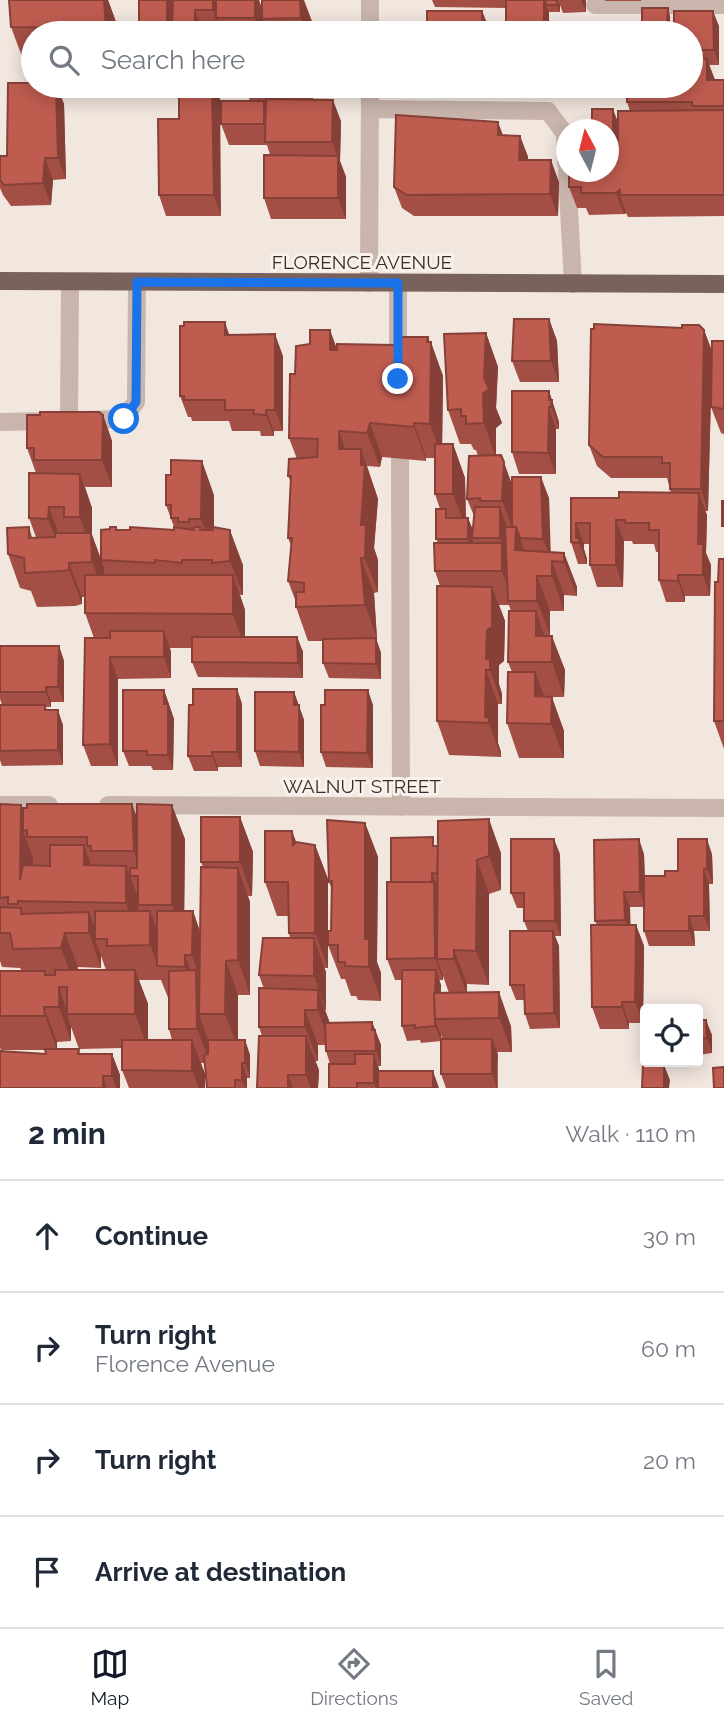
<!DOCTYPE html>
<html lang="en">
<head>
<meta charset="utf-8">
<style>
	:root { --surface:#fff; --page:#f6f6f7; --text:#1f2937; --muted:#747a83; --line:#e0e1e3; --accent:#111827 }
	body { margin:0; font-family:Raleway,sans-serif; background:var(--page); color:var(--text) }
	.controls { position:absolute; right:21px; bottom:21px; display:grid; overflow:hidden; border-radius:7px; box-shadow:0 4px 18px #0003 }
	.controls button { width:63px; height:63px; display:grid; place-items:center; padding:0; border:0; border-bottom:2px solid var(--line); background:var(--surface); color:var(--text); font:35px sans-serif }
	.compass { position:absolute; left:556px; top:119px; width:63px; height:63px; border-radius:50%; background:var(--surface); box-shadow:0 4px 18px #0003; rotate:353deg }
	.stop { position:absolute; width:21px; height:21px; margin:-16px; border:5px solid #1a73e8; border-radius:50%; background:#fff }
	.stop.end { background:#1a73e8; border-color:#fff; box-shadow:0 2px 7px #0008 }
	.list { margin:0; padding:0; list-style:none }
	h2 { display:flex; justify-content:space-between; align-items:center; height:91px; margin:0; padding:0 28px; font-size:30px }
	h2 small { font-size:23px; font-weight:400; color:var(--muted) }
	.list li { display:grid; grid-template-columns:46px 1fr auto; gap:21px; align-items:center; box-sizing:border-box; height:112px; padding:0 28px; border-top:2px solid var(--line) }
	.list b { display:block; font-size:26px; white-space:nowrap }
	.list p { margin:0; font-size:23px; white-space:nowrap; color:var(--muted) }
	.list em { font-size:23px; font-style:normal; color:var(--muted) }
	.icon { flex:none; width:38px; height:38px; fill:none; stroke:currentColor; stroke-width:2; stroke-linecap:round; stroke-linejoin:round }
	.map { position:relative; flex:none; width:724px; height:1088px; overflow:hidden }
	.search { position:absolute; background:var(--surface); box-shadow:0 4px 18px #0003; left:21px; right:21px; top:21px; height:77px; display:flex; align-items:center; gap:18px; box-sizing:border-box; padding:0 24px; border-radius:38px; color:var(--muted); font-size:26px }
	.sheet { height:539px; background:var(--surface) }
	nav { display:flex; justify-content:space-around; align-items:center; box-sizing:border-box; height:98px; border-top:2px solid var(--line); background:var(--surface); font-size:19px; color:var(--muted) }
	nav a { display:grid; justify-items:center; gap:4px }
	nav .on { color:var(--accent) }
	.map>svg:first-child { display:block }
</style>
</head>
<body>
<div class="map">
<svg width="724" height="1088" viewBox="0 0 724 1088">
	<rect width="100%" height="100%" fill="#f2e7df"/>
	<g fill="none" stroke-linecap="round" stroke-linejoin="round">
		<path stroke="#c9b5ac" stroke-width="18" d="M595,5H724
			M370,33V0
			M370,109L548,111L565,134L566,163
			M567,172L573,284
			M369,283L370,86
			M398,360V283
			M69,420L70,282
			M80,420L123,419L136,402L137,282
			M0,422L49,421
			M400,458L401,807
			M0,805H49
			M108,805L724,808"/>
		<path stroke="#79625c" stroke-width="18" d="M0,281L724,284"/>
	</g>
	<path fill="#a44f45" fill-rule="evenodd" d="M9,0H108L116,22L117,33H33V62H24L11,27Z
		M139,0H259L262,9V0L313,24V33H143L139,23Z
		M432,0H586V12L563,13L560,5V12H549V33H510L506,22V8L435,7Z
		M605,0H641V1H605Z
		M482,11L488,26V33H431L427,22Z
		M670,16V31H645L642,23Z
		M719,26V65H709L715,80L724,82V216L628,217L626,213L624,214L589,215L586,208H577L569,187L608,172L618,123L630,111L627,102L691,86V33Z
		M33,86H57L64,104L66,179L53,180L51,205L11,206L3,195L0,188V156H7Z
		M244,86H312L313,99L341,121L340,161L346,177V219H271L264,198L270,155L267,145H229L221,124L250,101Z
		M188,96L221,216H166L159,195L179,119Z
		M503,135L520,136L528,157V160L559,182L558,216H414L402,208L394,187Z
		M549,319L557,341L559,382H520L512,361Z
		M704,330L712,351L724,341V434L721,433L711,407L712,358L708,511H705L707,515L706,553L711,565L710,596H685V602H666L659,580V552H656L654,544H633L632,541H624L623,587H597L590,565V544H584V549L587,559V564H578L571,542V498H619L671,493L667,478H611L597,466L589,445Z
		M486,333L498,367L496,408L502,423L496,428V455L512,484L549,498L550,552L564,553L577,587V596L564,595V611H550V635L565,670L564,697H551L564,731V758H519L507,723L512,672L508,662L511,611L509,605H499L505,621L504,661L499,665V684L502,694V704H498V743L501,752V757L449,755L437,721L440,586L435,571L438,543L436,539L440,509L435,494V458H426V461L382,457L380,467L367,466L378,499L374,548L378,560V592L374,593L377,639H376L381,653V679L329,678L323,663V641H308L296,607V602L288,581L291,545L288,538L291,482L288,476L297,459L289,438L295,374L337,349L396,345L428,337L443,376L442,444H453L465,478L466,518H468L473,530L474,516L467,499L478,456L476,450H474L471,444H460L448,410Z
		M229,335L283,356V431H274V436H261L260,431H232L229,421H192L191,417H188L180,396Z
		M549,391L559,422V429H556V474H519L512,452Z
		M103,415L112,441V487H85L92,508V535L101,559L110,529L116,527L117,530H174V527L166,505L214,495V528L243,565V595H240L245,610V637H297L303,652V678L198,677L192,662V648H170L171,652V678L118,679V766H91L83,745L94,638L85,613V597H82V604L75,606L37,607L31,591L20,588L8,554L29,527L32,537H36L29,518L36,473L27,448Z
		M724,559V749L714,721L718,582Z
		M0,646H59L64,661V702H51V707H46L47,710L63,725V765L2,766L0,760V705H2L0,699Z
		M237,689L242,704V767H218V771H194L188,756L193,705Z
		M164,690L174,719L173,770H153L151,766H129L123,751Z
		M294,692L304,720V767L260,766L255,751Z
		M373,705V768L326,767L321,752Z
		M0,804L21,805L23,812L137,818L185,839L184,911H193L200,932L203,867L201,862L240,817L253,852L252,896H248L250,902V995H238V1040H245L250,1055V1078H247V1088H207L205,1063H201L205,1074V1088H129L122,1070V1048L79,1049L71,1027V1041L57,1042V1049H79L80,1054H112L120,1075V1088H0L46,1054L45,1050H1L0,1048V971H22L20,968L2,967L0,961ZM101,956L106,970H77L78,967L101,968ZM139,980H161L169,1000V1029L172,1040H148V1004Z
		M365,823L378,857L377,962L381,973V1001L358,1000L356,996H351L345,979H341L328,945L331,931L332,890L329,882Z
		M297,842L315,845L328,879V968H324L326,972V1010H325L330,1023L372,1022L381,1045V1066H378L379,1071L439,1088H329L330,1064L326,1051V1045H318V1061H315L319,1070L318,1088H257L262,1036L259,1027L264,989L259,975L290,938L289,933L288,916H277L265,882Z
		M436,846L501,853V890L489,894V985L467,984V992L511,1026L512,1052H497L498,1088H446L441,1074L442,1039L441,1035V1041L421,1043L420,1040L407,1041L402,1026V980H395L387,959L391,882ZM443,976L449,993H441V985L439,980H443Z
		M560,854L561,936H555L559,946L560,1028L530,1029L525,1014L524,1000H516L510,985L528,931L524,921V908H517L511,893Z
		M644,854L645,876H665L678,871L712,854L713,884H709L710,931H694L695,946H649L644,931V907H630V925H636L644,946L643,1023H629V1029H600L592,1007L597,925L595,921Z
		M698,1020L712,1035V1053L698,1055Z"/>
	<path fill="#864038" d="M104,0H108L116,22L117,33H108L106,28Z
		M167,0H180L172,29L174,33H171L167,23Z
		M213,0H218L216,18L222,33L213,10Z
		M255,0H259L265,19H262L267,33H260L255,18Z
		M300,0H304L313,24V33H306L301,18Z
		M544,0L549,13V33H548L544,22Z
		M557,0L560,5V12L557,5Z
		M581,0H586V12Z
		M668,8L670,16V31L667,23Z
		M195,10L203,33H196L195,28Z
		M482,11L488,26V33H484L482,28Z
		M713,11L719,26V65L714,50Z
		M707,59L715,80H707Z
		M56,86L64,104L66,179L58,158Z
		M212,86H220L221,216L214,195Z
		M305,86H312L314,116L306,95Z
		M333,100L341,121L340,161L346,177V219L338,198V158L332,142Z
		M264,101L272,123L270,142L264,124Z
		M613,109L621,130V162L613,141Z
		M498,122L506,143L498,135Z
		M520,136L528,157L527,181L519,160Z
		M45,158L53,180L51,205L43,183Z
		M551,160L559,182L558,216L550,194Z
		M620,190V195L626,213L624,214L616,193Z
		M549,319L557,341L559,382L551,361Z
		M225,322L232,343L225,335Z
		M330,330L343,365L330,350Z
		M704,330L712,352L708,511L701,489Z
		M486,333L498,367L496,408L502,423L496,428V458L484,423L483,394Z
		M275,334L283,356V431L275,410Z
		M428,337L431,346V342L443,376L442,458L430,424Z
		M549,391L559,422V429L549,400Z
		M549,407L556,429V474L548,453Z
		M266,410L274,431V436L266,415Z
		M103,415L112,441V487L102,460Z
		M370,423L382,457L380,467L367,433Z
		M414,423L426,458V461L414,427Z
		M339,431L351,465L339,449Z
		M453,444L465,478L466,529L453,494Z
		M361,449L378,499L374,548L378,560V592L365,558L361,525Z
		M202,461L214,495V553L201,519Z
		M504,462L516,496L515,535L502,501Z
		M80,474L92,508V535L104,568L105,596L92,562V552L80,517Z
		M541,477L549,498L551,560L543,539Z
		M699,493L707,515L706,553L711,565L710,596L703,575L698,544Z
		M49,507L61,541V553L48,519Z
		M500,507L512,541L513,601L502,571V544L500,538Z
		M468,518L476,538H472L480,563L479,571L468,539Z
		M616,520L624,541L623,587L616,565Z
		M576,523L584,544V549L587,559V564L579,543L576,538Z
		M516,527L528,562L515,550Z
		M230,530L243,565V595L230,561Z
		M564,553L577,587V596L564,562Z
		M361,558L374,593L377,639L365,605Z
		M552,561L564,595V611L552,576Z
		M69,563L82,597V604L69,570Z
		M233,575L245,610V649L233,614Z
		M678,575L685,596V602L678,581Z
		M537,576L550,611V635L537,601Z
		M492,587L505,621L504,661L499,665V684L502,694V704L486,659L487,630Z
		M536,611L548,646L536,636Z
		M164,631L171,652V678L164,657Z
		M552,636L565,670L564,697L552,662Z
		M297,637L303,652V678L298,663Z
		M376,638L381,653V679L376,664Z
		M59,646L64,661V702L58,687Z
		M110,657L118,679V766L110,744Z
		M486,670L498,704V743L501,752V757L489,723L485,717Z
		M535,672L548,706L535,696Z
		M46,687L51,702V707L46,692Z
		M237,689L242,704V767L237,752Z
		M164,690L174,719L173,770L168,755Z
		M368,690L373,705V768L367,753Z
		M294,692L304,720V767L299,752L294,705Z
		M552,697L564,731V758L551,724Z
		M58,710L63,725V765L58,750Z
		M212,752L218,767V771L212,756Z
		M132,804L145,838L146,885L134,851Z
		M21,805L32,837L27,830L23,831L33,858V901L20,880Z
		M172,805L185,839L184,939L172,905Z
		M240,817L253,852L252,896L240,862Z
		M489,819L501,853V890L489,856Z
		M365,823L378,857L377,962L381,973V1001L369,967L365,939Z
		M292,831L305,865L293,845Z
		M554,839L560,854L561,936L555,921Z
		M639,839L644,854L645,907L640,892Z
		M707,839L712,854L713,884L707,869Z
		M84,845L96,879L84,865Z
		M315,845L328,879V968L315,933Z
		M477,860L489,894V985L476,951Z
		M126,866L139,900L138,905V938L126,903Z
		M238,868L250,902V995L238,960Z
		M704,869L709,884L710,931L704,916Z
		M432,873L438,888L437,959L443,976V980L435,958Z
		M624,892L630,907L631,935L625,920Z
		M150,911L163,945L158,966L150,945Z
		M193,911L205,946L204,989L192,955Z
		M89,912L99,939H95L101,956V968L89,933Z
		M689,916L694,931L695,946L689,931Z
		M636,925L644,946L643,1023L635,1002Z
		M553,931L559,946L560,1028L554,1013Z
		M65,933L78,967L74,982L61,948Z
		M314,938L326,972V1010L314,976Z
		M454,950L467,984V994L454,959Z
		M185,955L196,985V970L208,1004L199,1014L209,1043L210,1063L197,1029V1000L185,967Z
		M226,961L238,995V1048L225,1014Z
		M135,970L148,1004V1048L135,1014Z
		M436,970L441,985V1019H435Z
		M59,987L68,1014H67L71,1027V1041L59,1007Z
		M318,990L330,1024V1045L318,1010Z
		M499,992L511,1026L512,1052L499,1018Z
		M622,1002L629,1023V1029L622,1007Z
		M44,1007L57,1042V1050L45,1016Z
		M305,1010L318,1045V1061L305,1027Z
		M435,1020L441,1035V1041L435,1026Z
		M706,1020L712,1035V1053L707,1038Z
		M372,1022L381,1045V1066L376,1051L372,1030Z
		M306,1036L319,1070L318,1088H311L306,1075Z
		M492,1039L498,1054L497,1088L492,1074Z
		M192,1040L205,1074V1088H199L192,1071Z
		M245,1040L250,1055V1078L245,1063Z
		M112,1054L120,1075V1088H116L112,1076Z
		M374,1054L379,1069V1088H376L374,1083Z
		M242,1063L247,1078V1088H245L242,1080Z
		M664,1065L670,1080L669,1088H664Z
		M433,1071L439,1088H433Z
		M288,1075L293,1088H288Z
		M103,1076L107,1088H103Z"/>
	<path fill="#bf5c50" stroke="#864038" stroke-width="2" d="M9,0H104L106,28L11,27Z
		M139,0H167V23H139Z
		M173,0H213V10H195V28L172,29Z
		M216,0H255V18H216Z
		M262,0H300L301,18L262,19Z
		M506,0H544V22H506Z
		M545,0H557V5H546Z
		M642,8H668L667,23H642Z
		M427,11H482V28L486,29V33H435V22H427Z
		M674,11H713L714,50H691V33H674Z
		M691,57L707,59V80H724V106H692V102H627V86H691Z
		M8,83H33V86H56L58,158H45L43,183L4,185L0,180V156H7Z
		M188,86H212L214,195H159L158,119H179V96H188Z
		M248,86H305L306,95L249,97Z
		M266,99L333,100L332,142H265Z
		M221,101H264V124H221Z
		M592,109H613V141H618V111L724,110V195H620V190L616,193H581V187H569V172H608V130H592Z
		M396,115L498,122V135L520,136L519,160H551L550,194L407,195L394,187Z
		M264,155L338,156V198H264Z
		M514,319H549L551,361H512Z
		M184,322H225V335L275,334V410H266V415L253,414L254,410H225V400H184V396H180V326H184Z
		M594,324L682,328V325H699L704,330L701,489H670V463H662V457H603L589,445L591,329H594Z
		M310,330H330V350H337V344L396,345V337H428L427,342H431L430,424L414,423V427L370,423L367,433L339,431V449H361V465H365L361,525H366L365,558H361L365,605L296,607V592H304V583L288,581L292,538H288L291,476H288L289,459L317,457L318,439L289,438L290,374H295L296,346L310,344Z
		M486,333L484,378L489,389L483,394L484,423L466,424V416H461V409L448,410L444,334Z
		M712,341H724V409L711,407Z
		M512,391H549V400H552L551,407H549L548,453L512,452Z
		M40,412H99L103,415L102,460H34V448H27V415H40Z
		M435,444H453V494H435Z
		M501,455L504,462L502,501H480V498L467,499L469,456Z
		M171,460L202,461L201,519H189V522H178V518H171V505H166V475H171Z
		M29,473L80,474V517H64V507H49L48,519L29,518Z
		M512,477H541L543,539L520,538L516,527H512Z
		M619,492L699,493L698,544H703V575H678V581L659,580V530H649V523H625V520H616V565H590V523H576V538H579V543L571,542V498H619Z
		M722,501H724V526H722Z
		M475,507H500V538H472Z
		M436,509H446V518H468V539H436Z
		M29,527V538L55,537V533H91L92,562L69,563V570L62,571L25,573L24,558L8,554L7,528Z
		M110,527H116V530H130V527L174,530V527L194,530V527H200V530H213V527L230,530V561L212,563V560H182V563L155,560V563L101,560V530L110,529Z
		M505,527H516L515,550L564,553V562L552,561V576H537V601H508Z
		M434,543H502V571H435Z
		M719,559H724V721H714L715,582H718Z
		M85,575H233V614L85,613Z
		M437,586L492,587V627L487,630L486,659H490V670H486L485,717L489,718V723L437,721Z
		M509,611H536V636H552V662H508Z
		M110,631H164V657H110V744L83,745L85,638H110Z
		M192,637H297L298,663L192,662Z
		M376,638V664L323,663V639Z
		M0,646H59L58,687H46V692H0Z
		M508,672H535V696L552,697L551,724L507,723Z
		M193,689H237V752H212V756H188L189,705H193Z
		M123,690H164V704H168V755H147V751H123Z
		M325,690H368L367,753L321,752V705H325Z
		M255,692H294V705H299V752L255,751Z
		M0,705H45V710H58V750L0,751Z
		M0,804L21,805L20,880L23,865L50,866V845H84V865L126,866V903L18,901V904H8V897L0,898Z
		M27,804H132L134,851H91V846H87V837H27V830L23,831V808H27Z
		M137,804L172,805V905H138V876H130V868H137Z
		M201,817H240V862H201Z
		M489,819V856L477,860L476,951L454,950V959H437L438,821Z
		M327,820L365,823V939H369V967L345,966V962H338V945H328V931H331L332,881L329,882Z
		M265,831H292L293,845L296,842L315,845V933H289L288,882H265Z
		M433,837V846H438L437,874L432,873V882H391V838Z
		M511,839H554L555,921H524V893H511Z
		M639,839L640,892H624L625,920L595,921L594,840Z
		M678,839H707V869H704V916H689V931H644V876H665V871H678Z
		M201,867L238,868V960L226,961L225,1014H199Z
		M387,882H434L435,958L387,959Z
		M0,907L21,908V914L89,912V933H65L61,948L13,949L10,933H0Z
		M95,911H150V945L107,946V939H95Z
		M157,911H193L192,955H185V967L157,966Z
		M591,925H636L635,1002H622V1007H592Z
		M510,931H553L554,1013L525,1014L524,985H510Z
		M263,938H314V976L259,975Z
		M55,970H135V1014H67V987H59V1007H44L45,1016H0V971H45V975H55Z
		M196,970L197,1029H169V971Z
		M402,970H436L435,993H434L435,1026L415,1028V1025L402,1026Z
		M259,988L318,990V1010H305V1027H259Z
		M499,992V1018L435,1019L434,993Z
		M698,1020H706L707,1038L698,1039Z
		M372,1022V1030H375L376,1051H326L325,1023Z
		M259,1036H306V1075H288V1088H257Z
		M441,1039H492V1074H441Z
		M122,1040H192V1071L122,1070Z
		M208,1040H245V1063H242V1080H235V1088H207L204,1055L208,1054Z
		M45,1049H79L78,1054H112V1076H103V1088H0V1051L46,1054Z
		M355,1054H374V1083H357V1088H329V1064H355Z
		M643,1064L664,1065V1088H642Z
		M724,1067V1088H714L713,1068Z
		M378,1071H433V1088H378Z"/>
	<g fill="none" stroke-linecap="round" stroke-linejoin="round">
		<path stroke="#1a73e8" stroke-width="9" d="M124,419L136,402L137,282L398,283V379"/>
	</g>
	<g text-anchor="middle" dominant-baseline="central" stroke-width="6" stroke-linejoin="round" paint-order="stroke">
		<g font-size="19" fill="#382d2a" stroke="#f9f1ec">
			<text x="362" y="262">FLORENCE AVENUE</text>
			<text x="362" y="786">WALNUT STREET</text>
		</g>
	</g>
</svg>
<div class="controls">
<button><svg class="icon" aria-label="locate" viewBox="0 0 24 24"><circle cx="12" cy="12" r="6"/><path d="M12 2v4M12 18v4M2 12h4M18 12h4"/></svg></button>
</div>
<svg class="compass" viewBox="-18 -18 36 36"><path d="M0-13l5 13h-10z" fill="#e53935"/><path d="M0 13l5-13h-10z" fill="#747a83"/></svg>
<div class="stop" style="left:124px;top:419px"></div>
<div class="stop end" style="left:398px;top:379px"></div>
<div class="search"><svg class="icon" aria-label="search" viewBox="0 0 24 24"><circle cx="10" cy="10" r="6"/><path d="M15 15l6 6"/></svg>Search here</div>
</div>
<section class="sheet">
<h2>2 min<small>Walk · 110 m</small></h2>
<ul class="list">
<li><svg class="icon" aria-label="ahead" viewBox="0 0 24 24"><path d="M12 20V5M6 11l6-6 6 6"/></svg><div><b>Continue</b></div><em>30 m</em></li>
<li><svg class="icon" aria-label="right" viewBox="0 0 24 24"><path d="M7 20v-9h11M14 6l5 5-5 5"/></svg><div><b>Turn right</b><p>Florence Avenue</p></div><em>60 m</em></li>
<li><svg class="icon" aria-label="right" viewBox="0 0 24 24"><path d="M7 20v-9h11M14 6l5 5-5 5"/></svg><div><b>Turn right</b></div><em>20 m</em></li>
<li><svg class="icon" aria-label="arrive" viewBox="0 0 24 24"><path d="M6 21V4h12l-3 4 3 4H6"/></svg><div><b>Arrive at destination</b></div></li>
</ul>
</section>
<nav>
<a class="on"><svg class="icon" aria-label="map" viewBox="0 0 24 24"><path d="M3 6l6-2 6 2 6-2v14l-6 2-6-2-6 2zM9 4v14M15 6v14"/></svg>Map</a>
<a><svg class="icon" aria-label="directions" viewBox="0 0 24 24"><path d="M12 3l9 9-9 9-9-9zM9 14v-3h6M13 9l2 2-2 2"/></svg>Directions</a>
<a><svg class="icon" aria-label="saved" viewBox="0 0 24 24"><path d="M7 4h10v16l-5-4-5 4z"/></svg>Saved</a>
</nav>
</body>
</html>
